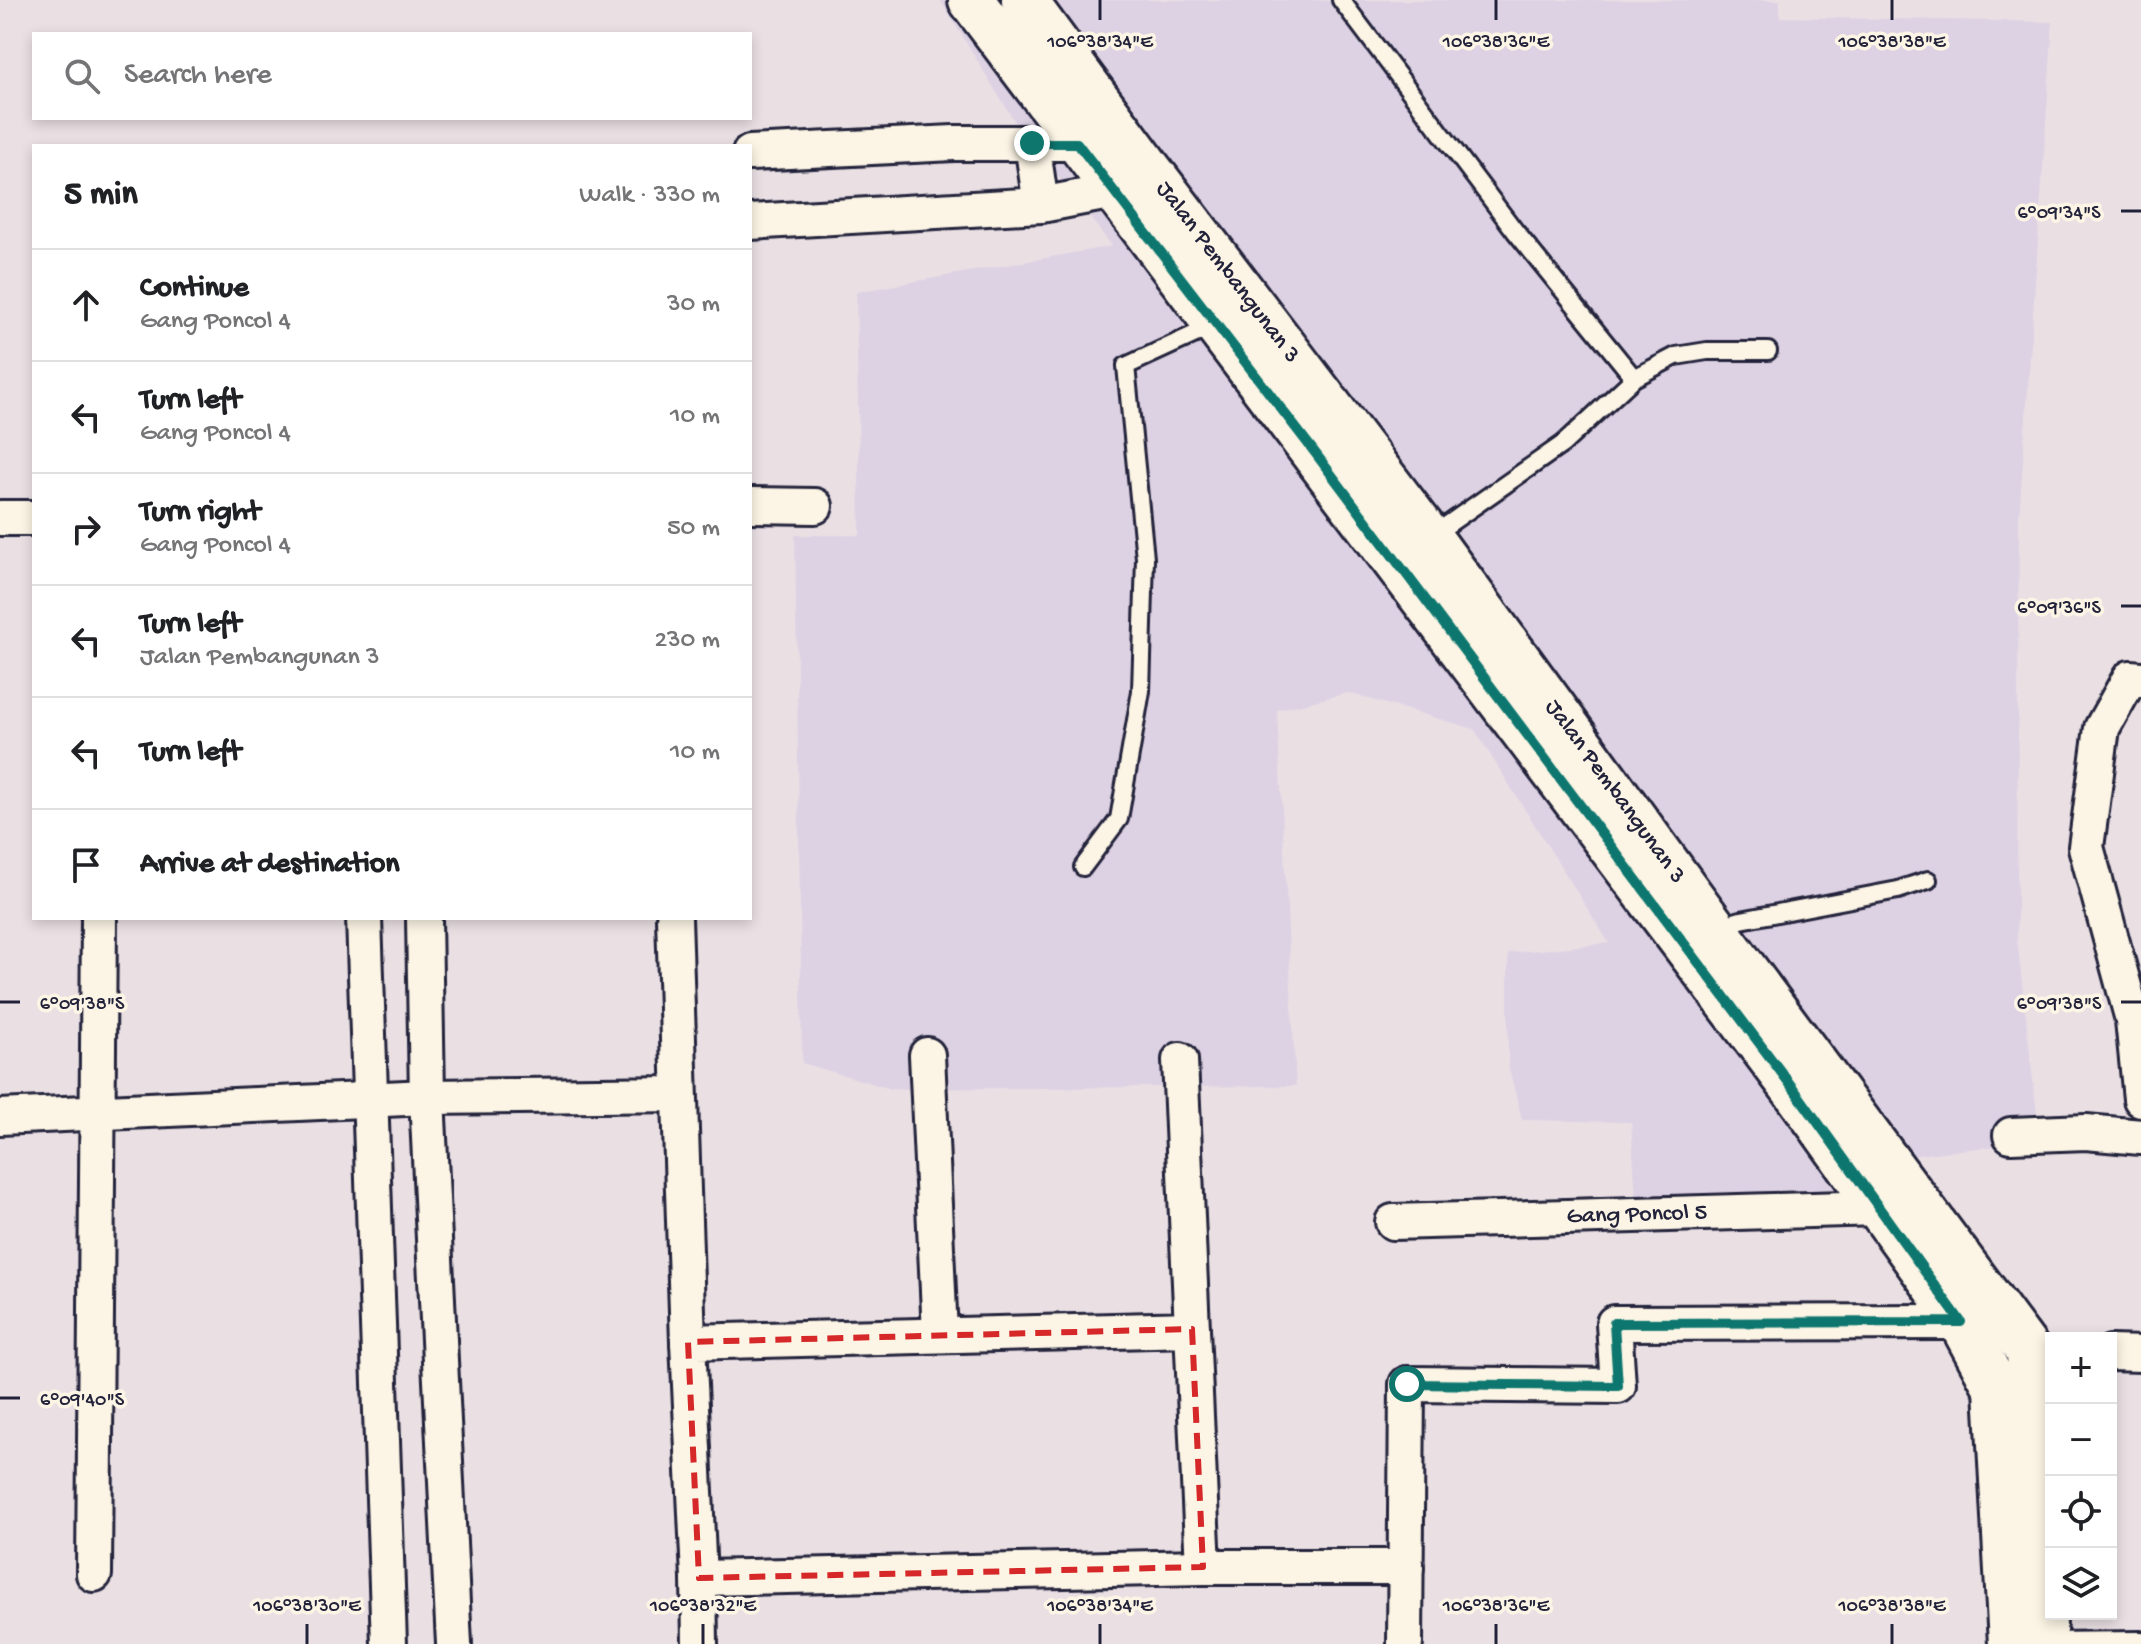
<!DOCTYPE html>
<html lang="en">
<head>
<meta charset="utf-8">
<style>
	:root { --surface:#fff; --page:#f2f2f2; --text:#202124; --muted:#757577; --line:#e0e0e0 }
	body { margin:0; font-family:"Gochi Hand",sans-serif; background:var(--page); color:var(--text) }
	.controls { position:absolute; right:24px; bottom:24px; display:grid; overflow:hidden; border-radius:0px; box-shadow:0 4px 12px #0003 }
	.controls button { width:72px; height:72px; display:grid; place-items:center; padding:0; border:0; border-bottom:2px solid var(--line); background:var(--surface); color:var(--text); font:40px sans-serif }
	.stop { position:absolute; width:24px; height:24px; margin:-18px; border:6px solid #0f766e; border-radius:50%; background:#fff }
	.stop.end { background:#0f766e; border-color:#fff; box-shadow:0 2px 8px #0008 }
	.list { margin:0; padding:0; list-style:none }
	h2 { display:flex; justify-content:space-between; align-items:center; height:104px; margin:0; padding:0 32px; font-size:34px }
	h2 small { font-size:26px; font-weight:400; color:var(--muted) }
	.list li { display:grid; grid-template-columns:52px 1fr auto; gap:24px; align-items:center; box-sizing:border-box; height:112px; padding:0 32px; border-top:2px solid var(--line) }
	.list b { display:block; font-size:30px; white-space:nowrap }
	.list p { margin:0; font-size:26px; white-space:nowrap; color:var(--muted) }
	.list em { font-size:26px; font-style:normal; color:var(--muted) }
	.icon { flex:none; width:44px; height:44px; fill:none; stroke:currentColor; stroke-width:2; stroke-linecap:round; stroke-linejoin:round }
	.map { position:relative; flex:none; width:2141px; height:1644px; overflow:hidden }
	.search { position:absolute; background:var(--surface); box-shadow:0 4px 12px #0003; left:32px; top:32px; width:720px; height:88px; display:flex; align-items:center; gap:20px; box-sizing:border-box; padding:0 28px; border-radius:0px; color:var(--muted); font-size:30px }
	.panel { position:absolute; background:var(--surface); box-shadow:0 4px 12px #0003; left:32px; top:144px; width:720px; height:776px; border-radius:0px }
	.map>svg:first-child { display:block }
</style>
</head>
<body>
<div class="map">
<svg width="2141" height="1644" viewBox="0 0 2141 1644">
	<rect width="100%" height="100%" fill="#eae0e4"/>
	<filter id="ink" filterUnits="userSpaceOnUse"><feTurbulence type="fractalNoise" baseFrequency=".0125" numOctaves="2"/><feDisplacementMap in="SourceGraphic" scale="16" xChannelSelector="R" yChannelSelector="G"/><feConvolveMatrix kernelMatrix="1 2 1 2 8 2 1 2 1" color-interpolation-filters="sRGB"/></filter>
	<g filter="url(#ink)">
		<path fill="#ddd2e3" d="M940,0H1780V17L2053,22L2019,520L2017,938L2040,1141L1908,1156L1831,1215H1637L1631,1122L1522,1120L1508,1065V953L1609,943L1474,729L1348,693L1277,710L1296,1086L891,1089L802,1063L795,535H860L856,292L1112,246L1013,119Z"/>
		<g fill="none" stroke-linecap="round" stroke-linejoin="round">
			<defs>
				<path id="lane" d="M1341,0L1515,231L1634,378
					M1430,537L1563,444L1634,378L1676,356L1707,351H1768
					M1083,867L1119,819L1141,691L1145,558L1126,366L1215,325
					M1715,928L1741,920L1898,890L1928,880
					M2047,1641L2141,1640"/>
				<g id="street">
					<path d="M1032,143L1041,205"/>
					<path d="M750,153L954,143H1077L1095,133"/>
					<path d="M750,222L1041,205L1114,191L1132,179"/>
					<path d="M750,505L815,506"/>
					<path d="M0,518H34"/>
					<path d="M2141,679L2130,678L2102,728L2086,847L2133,1020L2141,1099"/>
					<path d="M364,918L389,1644"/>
					<path d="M424,918L427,1097L454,1644"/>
					<path d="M674,918L688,1342"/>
					<path d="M927,1055L940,1334"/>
					<path d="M1180,1060L1192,1329L688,1342L699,1578L1203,1567H1406"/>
					<path d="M0,1117L427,1097L678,1094"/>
					<path d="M2011,1135L2086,1132L2141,1137"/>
					<path id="s1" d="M1393,1222L1879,1208"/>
					<path d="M1192,1329L1203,1567"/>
					<path d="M2111,1353L2141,1354"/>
					<path d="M94,1574L99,918"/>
					<path d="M699,1578L700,1644"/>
					<path d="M1405,1644L1407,1384L1618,1386L1614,1323L1961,1322"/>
				</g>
				<g id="secondary">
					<path d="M971,0L1796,1092L1961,1322L1997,1389L2011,1644"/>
					<path id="s2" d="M1024,0L1148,168L1429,537L1714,928L2029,1352L2045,1644"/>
				</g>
			</defs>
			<use href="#lane" stroke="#22223b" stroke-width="22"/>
			<use href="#street" stroke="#22223b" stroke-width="40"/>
			<use href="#secondary" stroke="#22223b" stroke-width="50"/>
			<use href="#lane" stroke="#fcf5e5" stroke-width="16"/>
			<use href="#street" stroke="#fcf5e5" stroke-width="34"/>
			<use href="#secondary" stroke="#fcf5e5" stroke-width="44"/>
		</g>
	</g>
	<g fill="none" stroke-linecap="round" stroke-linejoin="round" filter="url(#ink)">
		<path stroke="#0f766e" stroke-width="10" d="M1032,143H1077L1316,454L1796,1092L1961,1322L1614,1323L1618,1386L1407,1384"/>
	</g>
	<path fill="none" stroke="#d62828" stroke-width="6" stroke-dasharray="16 10" stroke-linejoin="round" d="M1192,1329L1203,1567L699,1578L688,1342Z"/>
	<path fill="none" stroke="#22223b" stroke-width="3" d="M1100,0V20M1496,0V20M1892,0V20M2121,211H2141M2121,606H2141M0,1002H20M2121,1002H2141M0,1398H20M307,1624V1644M703,1624V1644M1100,1624V1644M1496,1624V1644M1892,1624V1644"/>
	<g text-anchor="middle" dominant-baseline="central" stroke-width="7" stroke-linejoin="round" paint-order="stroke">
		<g font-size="24" fill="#22223b" stroke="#fcf5e5">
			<text stroke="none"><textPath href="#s2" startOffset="340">Jalan Pembangunan 3</textPath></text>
			<text stroke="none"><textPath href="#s2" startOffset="988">Jalan Pembangunan 3</textPath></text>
			<text stroke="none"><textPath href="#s1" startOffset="244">Gang Poncol 5</textPath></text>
		</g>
	</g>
	<g font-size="20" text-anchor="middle" fill="#22223b" stroke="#fcf5e5" stroke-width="7" stroke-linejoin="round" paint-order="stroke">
		<text x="1100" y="47">106°38'34"E</text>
		<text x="1496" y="47">106°38'36"E</text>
		<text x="1892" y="47">106°38'38"E</text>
		<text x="2059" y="218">6°09'34"S</text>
		<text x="2059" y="613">6°09'36"S</text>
		<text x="82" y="1009">6°09'38"S</text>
		<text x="2059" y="1009">6°09'38"S</text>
		<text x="82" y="1405">6°09'40"S</text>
		<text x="307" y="1611">106°38'30"E</text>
		<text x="703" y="1611">106°38'32"E</text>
		<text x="1100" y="1611">106°38'34"E</text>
		<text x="1496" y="1611">106°38'36"E</text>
		<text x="1892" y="1611">106°38'38"E</text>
	</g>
</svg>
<div class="controls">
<button>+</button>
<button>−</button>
<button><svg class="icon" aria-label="locate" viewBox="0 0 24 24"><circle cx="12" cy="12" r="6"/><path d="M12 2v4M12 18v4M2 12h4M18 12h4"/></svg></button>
<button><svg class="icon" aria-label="layers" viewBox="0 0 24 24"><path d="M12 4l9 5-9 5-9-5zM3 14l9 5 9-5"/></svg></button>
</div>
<div class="stop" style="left:1407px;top:1384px"></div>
<div class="stop end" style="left:1032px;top:143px"></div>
<div class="search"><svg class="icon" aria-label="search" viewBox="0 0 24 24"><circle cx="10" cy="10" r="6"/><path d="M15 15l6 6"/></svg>Search here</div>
<section class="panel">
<h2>5 min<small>Walk · 330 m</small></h2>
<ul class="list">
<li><svg class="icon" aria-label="ahead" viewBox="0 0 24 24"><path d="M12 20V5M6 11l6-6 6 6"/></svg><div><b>Continue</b><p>Gang Poncol 4</p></div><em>30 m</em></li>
<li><svg class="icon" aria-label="left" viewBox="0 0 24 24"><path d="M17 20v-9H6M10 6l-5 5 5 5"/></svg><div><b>Turn left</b><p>Gang Poncol 4</p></div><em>10 m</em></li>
<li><svg class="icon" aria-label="right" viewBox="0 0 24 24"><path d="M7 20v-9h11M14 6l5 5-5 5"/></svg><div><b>Turn right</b><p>Gang Poncol 4</p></div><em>50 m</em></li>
<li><svg class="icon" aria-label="left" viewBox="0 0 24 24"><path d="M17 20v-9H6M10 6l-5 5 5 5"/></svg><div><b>Turn left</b><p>Jalan Pembangunan 3</p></div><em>230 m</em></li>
<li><svg class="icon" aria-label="left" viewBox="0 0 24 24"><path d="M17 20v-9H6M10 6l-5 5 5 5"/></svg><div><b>Turn left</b></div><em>10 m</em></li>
<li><svg class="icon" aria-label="arrive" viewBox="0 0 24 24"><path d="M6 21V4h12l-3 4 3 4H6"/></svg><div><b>Arrive at destination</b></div></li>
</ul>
</section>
</div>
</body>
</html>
